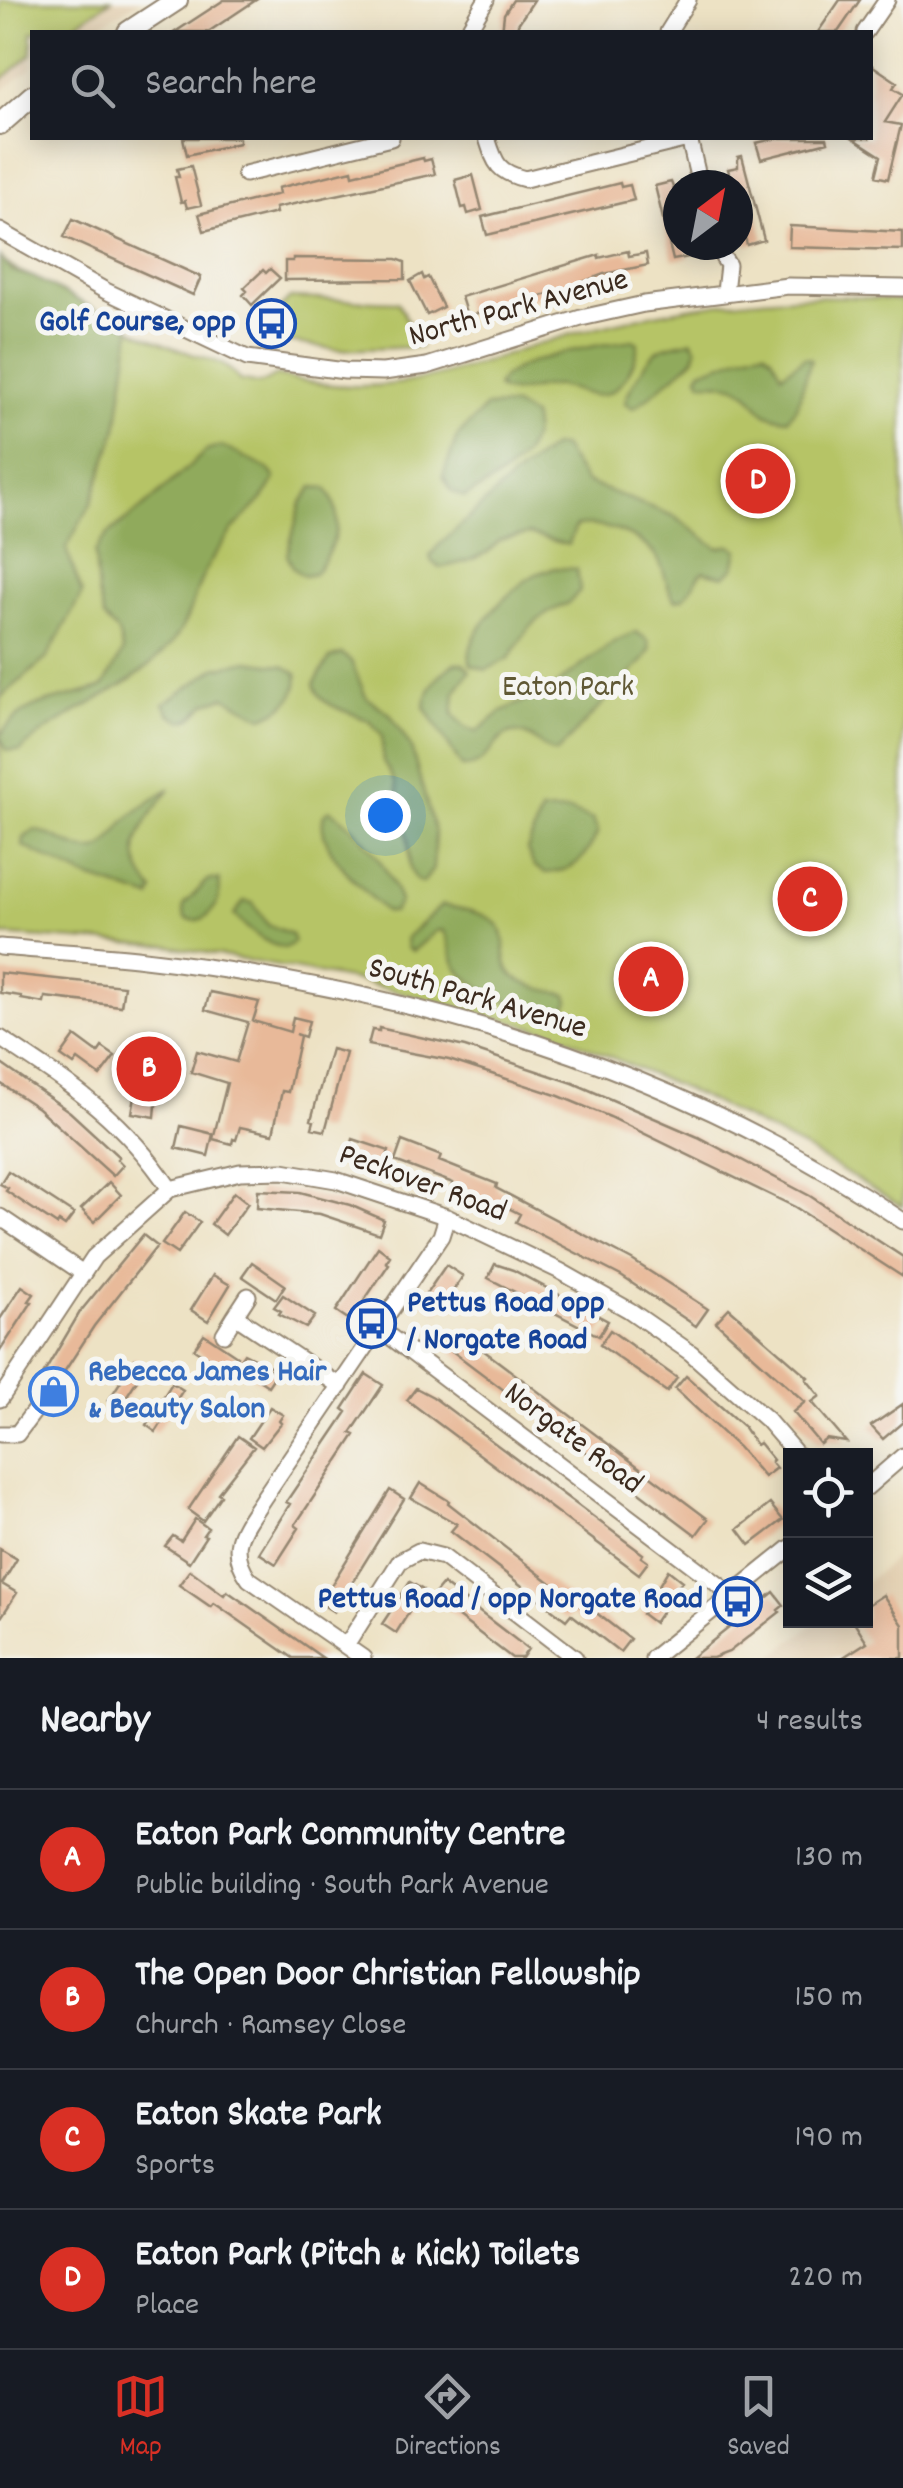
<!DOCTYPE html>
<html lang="en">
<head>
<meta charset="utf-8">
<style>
	:root { --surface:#171b24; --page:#20242c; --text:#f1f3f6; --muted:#9ea1a6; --line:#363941; --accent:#d93025 }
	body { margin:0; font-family:Dekko,sans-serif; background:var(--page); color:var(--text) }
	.controls { position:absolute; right:30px; bottom:30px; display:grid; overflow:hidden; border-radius:0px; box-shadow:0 5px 25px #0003 }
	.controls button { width:90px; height:90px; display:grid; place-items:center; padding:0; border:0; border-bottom:2px solid var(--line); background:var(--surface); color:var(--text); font:50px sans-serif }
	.compass { position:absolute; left:663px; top:170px; width:90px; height:90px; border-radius:50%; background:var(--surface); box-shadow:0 5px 25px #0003; rotate:32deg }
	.you { position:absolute; left:385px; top:815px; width:35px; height:35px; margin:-25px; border:8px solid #fff; border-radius:50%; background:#1a73e8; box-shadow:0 0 0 15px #1a73e833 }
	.badge { display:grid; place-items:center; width:65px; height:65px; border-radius:50%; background:var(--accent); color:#fff; font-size:32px; font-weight:700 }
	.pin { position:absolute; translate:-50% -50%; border:5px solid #fff; box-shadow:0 2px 10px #0006 }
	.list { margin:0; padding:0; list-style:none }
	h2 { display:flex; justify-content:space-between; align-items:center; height:130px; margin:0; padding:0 40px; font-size:42px }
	h2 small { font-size:32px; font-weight:400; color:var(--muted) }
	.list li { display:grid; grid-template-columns:65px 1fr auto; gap:30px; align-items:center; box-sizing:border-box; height:140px; padding:0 40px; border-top:2px solid var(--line) }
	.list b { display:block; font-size:38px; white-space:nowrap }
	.list p { margin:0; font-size:32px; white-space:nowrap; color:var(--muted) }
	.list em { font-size:32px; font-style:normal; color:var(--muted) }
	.icon { flex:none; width:55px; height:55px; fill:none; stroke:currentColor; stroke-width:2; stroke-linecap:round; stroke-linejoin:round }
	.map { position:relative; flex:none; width:903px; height:1658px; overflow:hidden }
	.search { position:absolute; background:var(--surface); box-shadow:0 5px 25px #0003; left:30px; right:30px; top:30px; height:110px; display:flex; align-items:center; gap:25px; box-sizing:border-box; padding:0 35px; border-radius:0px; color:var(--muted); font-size:38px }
	.sheet { height:690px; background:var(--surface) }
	nav { display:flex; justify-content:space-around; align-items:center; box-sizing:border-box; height:140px; border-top:2px solid var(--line); background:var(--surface); font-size:28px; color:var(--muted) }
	nav a { display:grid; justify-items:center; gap:5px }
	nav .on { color:var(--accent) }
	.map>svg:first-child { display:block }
</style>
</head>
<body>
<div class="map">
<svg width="903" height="1658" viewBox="0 0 903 1658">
	<rect width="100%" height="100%" fill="#f6f6f2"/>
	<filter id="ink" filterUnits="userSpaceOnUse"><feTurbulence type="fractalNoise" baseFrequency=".01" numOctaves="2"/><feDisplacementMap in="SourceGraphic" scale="20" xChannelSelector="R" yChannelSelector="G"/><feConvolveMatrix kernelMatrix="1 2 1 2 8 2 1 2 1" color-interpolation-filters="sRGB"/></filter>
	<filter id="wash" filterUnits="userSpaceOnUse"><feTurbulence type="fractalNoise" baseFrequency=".0048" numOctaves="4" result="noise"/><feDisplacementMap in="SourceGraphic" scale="40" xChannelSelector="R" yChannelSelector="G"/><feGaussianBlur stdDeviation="2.25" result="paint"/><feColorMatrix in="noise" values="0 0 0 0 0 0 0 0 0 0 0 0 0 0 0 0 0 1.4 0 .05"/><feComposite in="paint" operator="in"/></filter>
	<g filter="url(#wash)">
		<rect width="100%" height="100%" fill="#ede2c4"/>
		<path fill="#e4d1b4" d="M0,0H141L89,32H32V68L0,92Z
			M903,1552V1658H770L817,1621L866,1620V1582Z"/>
		<path fill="#b6c466" stroke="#787742" stroke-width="2.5" d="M0,0H111L64,32H32V54L0,81Z
			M0,257C12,271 23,272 39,280C86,306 135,334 186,352C208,360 226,360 239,380L260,384L276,375C403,409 476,358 594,328C694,302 800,289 903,301V1207L804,1148L700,1096L558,1034L354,980L169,946L0,935Z
			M290,298L398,302L420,347L338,350L252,336Z"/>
		<path fill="#90aa5b" stroke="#666a3c" stroke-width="2.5" d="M0,257L12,271L33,277L131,328L117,429L91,504L66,548L82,594L47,658L0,698Z
			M633,340L638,343C637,359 626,382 612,391C596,402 575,388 558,386C539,384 512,400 497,387C506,359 603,344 633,340Z
			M692,340L697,348C695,355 696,357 690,362C682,369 639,406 633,408L625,403C626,393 650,354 660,349C669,344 682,344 692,340Z
			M764,350L772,356L782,374L805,357L811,359L797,406L788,419C754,415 763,404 742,389C732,382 715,382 702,382L699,376L701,370C724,366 741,352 764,350Z
			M514,406L532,416C544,455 492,484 464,497L452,491L443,476L457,437L486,407Z
			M221,446L268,469L275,478C266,500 252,508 237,525C228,535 221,546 214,556C194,584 193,619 170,645C128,693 66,709 20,751L6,750L0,736C25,697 63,702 103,687L123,652L118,633L104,618L98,594L95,552L107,535L146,505L206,451Z
			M552,447H562L585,482L674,516L718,548L731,545L738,550L734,568L724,576L703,571L684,598L675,600C665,587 666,569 656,556C639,534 601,522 576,526L568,545L529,534L500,540L488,552L468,561L440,568L432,562L430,556L437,547L513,477Z
			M313,487L326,488C347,519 335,546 314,574L304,576L294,569L287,555L301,503Z
			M556,568L577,569L580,590L569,603L546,613L528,629L509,658L486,670L471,665C461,637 510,589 533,576C539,572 548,570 556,568Z
			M636,632L648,640L650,650L643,661L556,753C542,749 534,736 521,733C492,728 493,769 462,767L425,707C427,686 438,676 455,663H463L470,671L455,692L453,714L465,727L477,732L502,711L549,690L615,641Z
			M342,654L351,661L366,697L390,714L411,747L435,833L433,869L423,883L416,880L410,869L408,840L395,782L383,761L382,735C378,731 375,725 370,722C352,710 321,710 314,684L330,658Z
			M248,661L283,666L297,673C301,695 283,710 263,717L225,697L207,703L192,718L183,721L170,714L164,704L216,668Z
			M170,788C143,827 118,848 154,891L151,898L86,877L23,846L24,838L34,830C55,833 74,852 95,850C108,849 116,831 124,822C137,809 155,799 170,788Z
			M330,810C362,830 387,866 400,901L394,912H386C364,890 314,848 324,814Z
			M569,811L593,820L598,832C585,859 576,871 546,873L534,866L527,850L541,812Z
			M208,880H219C223,901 208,928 185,918L183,906Z
			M244,901L253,903L268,925L291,934L294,942L285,948C264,944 249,930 234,915Z
			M442,905C458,909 481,911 494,921C512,935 497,963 515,977C529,988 551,990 567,995L569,1001L564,1013L557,1018C531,1013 472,990 457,967C449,955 451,942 443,930L436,931L413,951L407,948L406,938Z"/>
		<g id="blocks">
			<path fill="#e8b999" d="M224,0H256L208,32H175Z
				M513,0H534L518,24L517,32H502L504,14Z
				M840,0H860L838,32H818Z
				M870,64L897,82L893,88L903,94L885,122L901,125L888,179L876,176L881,156L853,138H870Z
				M183,138H239V143L187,155Z
				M827,138L828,142L761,159L756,143L778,138Z
				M742,156L764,240L747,245L738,210V185H732L728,169L738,167V157Z
				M423,158L424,161L431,159L435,174L275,208L276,213L204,231L199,214L279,194L278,188L352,170L353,175Z
				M191,166L201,205L187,208L185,201L181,202L175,177H179L177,169Z
				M473,175L482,210L468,214L466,207L462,208L455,180Z
				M671,182L678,200V245H686L689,257L673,260L655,186Z
				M620,183L621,187L630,185L634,200L487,235L482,217Z
				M73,219L201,277L193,295L64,237Z
				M790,226L903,232V250L789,247Z
				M628,251L629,256L646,253L648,265L604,274L556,292L467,316L461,297L599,255V258Z
				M293,258L397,259L405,262V279L285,280V261H293Z
				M270,269L280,278L252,305L243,295L247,291L244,288L263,270L266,273Z
				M422,274L424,279L428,277L443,307L427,315L410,281Z
				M643,958L673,973L665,989L658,986L647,1008L624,997Z
				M0,973L124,986L121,1006L45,997L44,1003L21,999V996L0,993Z
				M210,992L259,1002L253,1021L290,1032L293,1017L309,1021L305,1037L296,1034L300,1036L288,1092L282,1091L273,1134L240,1127L236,1140L233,1139L232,1144L213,1139L227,1083L191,1072L197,1051L236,1062L248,1022L205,1010Z
				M379,1028L465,1047L573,1083L698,1137L810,1196L903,1257V1277L795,1207L610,1117L559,1096L449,1060L368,1045L372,1030L379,1031Z
				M75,1036L98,1053L102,1047L115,1056L100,1076L78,1060L74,1065L61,1056Z
				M153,1038L175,1041L172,1061L167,1060L164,1083L158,1082L155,1117L132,1113L138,1079L131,1078L137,1046L152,1048Z
				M331,1049L346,1053L325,1131L312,1128L314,1121L311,1120Z
				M0,1063L70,1112L119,1157L117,1159L123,1165L113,1176L38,1108L0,1083Z
				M181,1126L213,1134L208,1156L176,1148Z
				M353,1139L389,1151L385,1165L355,1159L356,1156L349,1154Z
				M402,1141L441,1156L439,1161L497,1184L496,1188L632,1260L708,1309L696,1326L621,1276L516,1222L520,1214L508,1208L451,1187L453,1183L395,1161Z
				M8,1171L74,1214L65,1226L59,1222L57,1225L6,1191L8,1188L0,1184Z
				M109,1182L121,1195L94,1222L81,1209Z
				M258,1190L300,1192L350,1205L384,1220L379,1234L320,1214L257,1208Z
				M234,1192L248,1203L225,1235L211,1224Z
				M185,1212L200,1222L177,1254L162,1244Z
				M143,1235L157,1246L94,1326L57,1383L72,1393L62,1408L52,1402L47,1393L34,1390L80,1312Z
				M378,1247L390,1256L386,1262L389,1264L355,1314L353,1312L348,1319L336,1311Z
				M252,1262L285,1285L276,1299L242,1276Z
				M495,1264L513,1270L608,1321L599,1336L488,1278Z
				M446,1265L463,1276L439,1311L422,1300Z
				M213,1275L230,1285L208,1321L191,1310Z
				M22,1286L34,1294L29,1301L32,1302L0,1351V1319Z
				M283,1295L315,1316L306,1328L279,1314L281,1311L274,1307Z
				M729,1308L808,1377L806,1379L820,1396L812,1402L846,1442L826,1439L820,1444L793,1412L805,1402L716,1322Z
				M610,1330L677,1378L667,1392L600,1345Z
				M459,1332L708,1519L696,1535L448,1348Z
				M204,1334L237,1356L227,1370L194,1349Z
				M244,1353L272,1367L270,1369L276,1374L268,1386L236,1365Z
				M135,1359L146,1366L119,1408L108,1401Z
				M366,1374L383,1385L351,1433L355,1435L295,1525L299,1528L276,1564L259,1553L290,1504L286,1502L347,1412L343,1409Z
				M686,1376L743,1426L756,1445L759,1443L773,1460L771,1462L776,1468L764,1477L738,1447L675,1389Z
				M172,1383L183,1390L156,1432L146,1425Z
				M416,1388L433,1397L643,1554L641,1557L648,1562L639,1574L407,1400Z
				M903,1404V1422L883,1439L871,1426Z
				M270,1407L283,1415L279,1421L281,1423L262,1447L249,1438Z
				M238,1436L254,1447L218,1493L221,1495L203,1521L188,1510Z
				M420,1483L449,1501L448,1503L587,1611L590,1608L630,1639L620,1652L571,1614L566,1620L451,1531L457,1524L411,1498Z
				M390,1490L404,1499L334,1612L320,1603Z
				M770,1504L783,1520L750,1545L738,1529Z
				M195,1519L208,1528L203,1535L206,1536L189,1562L165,1546L173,1536L181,1541Z
				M0,1549L17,1559L2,1584L17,1593L0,1619Z
				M190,1570L224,1595L227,1591L323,1658H293L214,1603L211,1607L179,1585Z
				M668,1570L682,1581L654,1623L642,1614Z
				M410,1582L423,1590L396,1633L382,1624Z
				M443,1584L528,1649L522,1658H512L432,1597Z
				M774,1592L784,1605L778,1610L780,1612L729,1652L713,1658H691Z
				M883,1595L903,1625V1658H842L867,1642L853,1620H866V1606Z"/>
		</g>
	</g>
	<g filter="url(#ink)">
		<use href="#blocks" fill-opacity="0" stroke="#948671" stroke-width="2.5"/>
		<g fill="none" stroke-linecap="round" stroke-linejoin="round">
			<defs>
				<path id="minor" d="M467,32L486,0
					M668,32L688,0
					M865,32L887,0
					M487,138C495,163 497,172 525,179L692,138
					M689,138L700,185
					M245,174L391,138
					M0,231L106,291L247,358L345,371L383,372L427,366L581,318L644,304L788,286L903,288
					M715,245L728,265L725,292
					M0,947C45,951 91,953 136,958C408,989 675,1065 903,1221
					M0,1038C71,1085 122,1117 170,1189
					M0,1217L83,1273
					M248,1296L235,1316L340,1386
					M380,1329L732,1595
					M224,1334L235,1316
					M0,1399L94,1257L170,1189L240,1172L283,1171L336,1180L447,1217L560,1271L629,1310L691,1353L767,1420L798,1456
					M0,1434H17L41,1402
					M866,1488L903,1456
					M346,1646L400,1561L419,1551L443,1557L575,1658
					M363,1658L249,1579C225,1545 245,1527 264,1497L441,1236L447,1217
					M653,1658L790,1548"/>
				<path id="tertiary" d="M128,32L177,0
					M0,124L32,96"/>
			</defs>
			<use href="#minor" stroke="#948671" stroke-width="19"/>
			<use href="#tertiary" stroke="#948671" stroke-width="24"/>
			<use href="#minor" stroke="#fff" stroke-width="15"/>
			<use href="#tertiary" stroke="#fff" stroke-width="20"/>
		</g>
	</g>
	<defs>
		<symbol id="bus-ring" viewBox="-11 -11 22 22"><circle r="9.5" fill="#f6f6f2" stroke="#1a4fb4" stroke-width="1.5"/><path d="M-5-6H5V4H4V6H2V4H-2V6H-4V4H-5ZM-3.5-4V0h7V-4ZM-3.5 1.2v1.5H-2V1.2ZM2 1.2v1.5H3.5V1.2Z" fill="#1a4fb4"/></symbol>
		<symbol id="shop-ring" viewBox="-11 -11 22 22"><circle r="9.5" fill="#f6f6f2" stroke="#3f7fe0" stroke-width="1.5"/><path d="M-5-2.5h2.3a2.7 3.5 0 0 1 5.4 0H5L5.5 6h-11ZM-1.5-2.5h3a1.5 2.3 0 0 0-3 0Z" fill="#3f7fe0"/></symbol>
	</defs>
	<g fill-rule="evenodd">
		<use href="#bus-ring" x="244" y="296" width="55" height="55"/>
		<use href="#bus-ring" x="344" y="1296" width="55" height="55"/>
		<use href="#shop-ring" x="26" y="1364" width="55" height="55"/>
		<use href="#bus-ring" x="710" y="1574" width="55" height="55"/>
	</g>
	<g text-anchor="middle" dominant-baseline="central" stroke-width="10" stroke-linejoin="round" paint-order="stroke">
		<g font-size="32" fill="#3b2a1e" stroke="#f6f6f2">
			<text transform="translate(519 310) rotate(-15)">North Park Avenue</text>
			<text transform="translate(477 1000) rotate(16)">South Park Avenue</text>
			<text transform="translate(422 1185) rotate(20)">Peckover Road</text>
			<text transform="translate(572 1440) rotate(37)">Norgate Road</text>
		</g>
		<g font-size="32" font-weight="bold" fill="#164399" stroke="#f6f6f2" text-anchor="end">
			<text x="236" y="324">Golf Course, opp</text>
			<text x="407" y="1305" text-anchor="start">Pettus Road opp<tspan x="407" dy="37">/ Norgate Road</tspan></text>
			<text x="703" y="1601">Pettus Road / opp Norgate Road</text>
		</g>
		<g font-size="32" fill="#605834" stroke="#f6f6f2">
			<text x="568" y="689">Eaton Park</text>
		</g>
		<g font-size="32" font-weight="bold" fill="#366cbe" stroke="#f6f6f2" text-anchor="start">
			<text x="88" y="1374">Rebecca James Hair<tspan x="88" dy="37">&amp; Beauty Salon</tspan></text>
		</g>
	</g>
</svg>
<div class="controls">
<button><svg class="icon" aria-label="locate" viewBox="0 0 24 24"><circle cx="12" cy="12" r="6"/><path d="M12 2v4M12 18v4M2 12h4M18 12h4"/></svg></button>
<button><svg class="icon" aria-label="layers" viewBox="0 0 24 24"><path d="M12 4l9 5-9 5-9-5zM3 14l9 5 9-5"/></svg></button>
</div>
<svg class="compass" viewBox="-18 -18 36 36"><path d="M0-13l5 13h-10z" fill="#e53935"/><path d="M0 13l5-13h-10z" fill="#9ea1a6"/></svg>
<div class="you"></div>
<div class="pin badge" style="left:651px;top:979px">A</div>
<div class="pin badge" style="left:149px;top:1069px">B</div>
<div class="pin badge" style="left:810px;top:899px">C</div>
<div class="pin badge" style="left:758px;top:481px">D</div>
<div class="search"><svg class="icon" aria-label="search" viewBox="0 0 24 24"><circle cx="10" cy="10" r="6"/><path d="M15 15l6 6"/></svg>Search here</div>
</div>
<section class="sheet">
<h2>Nearby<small>4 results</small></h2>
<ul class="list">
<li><span class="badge">A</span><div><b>Eaton Park Community Centre</b><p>Public building · South Park Avenue</p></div><em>130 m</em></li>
<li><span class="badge">B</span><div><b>The Open Door Christian Fellowship</b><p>Church · Ramsey Close</p></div><em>150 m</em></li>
<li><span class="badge">C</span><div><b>Eaton Skate Park</b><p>Sports</p></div><em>190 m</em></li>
<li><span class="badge">D</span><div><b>Eaton Park (Pitch &amp; Kick) Toilets</b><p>Place</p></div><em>220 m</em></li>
</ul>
</section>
<nav>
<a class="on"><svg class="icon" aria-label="map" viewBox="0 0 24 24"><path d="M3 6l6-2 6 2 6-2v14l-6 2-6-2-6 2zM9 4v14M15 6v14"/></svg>Map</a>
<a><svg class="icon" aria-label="directions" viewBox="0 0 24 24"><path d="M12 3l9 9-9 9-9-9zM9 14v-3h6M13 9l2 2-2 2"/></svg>Directions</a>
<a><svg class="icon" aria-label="saved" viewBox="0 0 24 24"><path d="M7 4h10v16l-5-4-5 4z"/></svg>Saved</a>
</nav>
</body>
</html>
